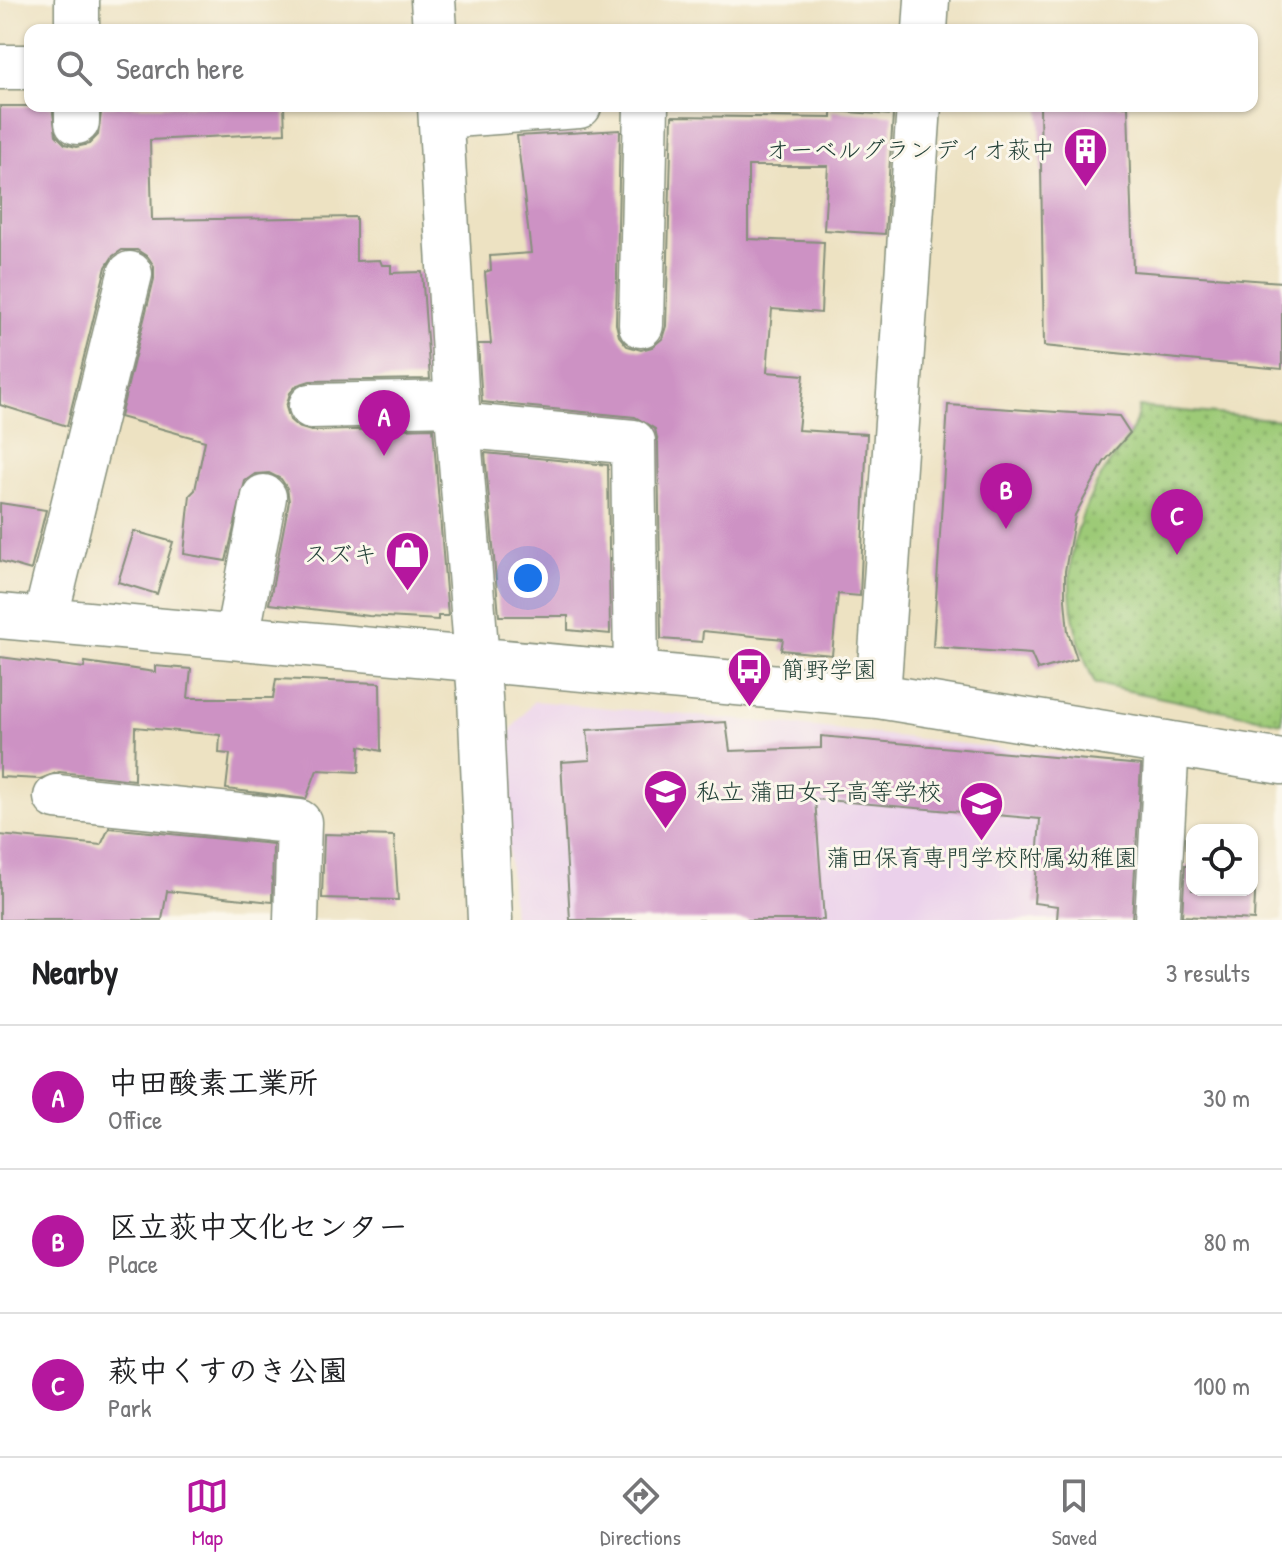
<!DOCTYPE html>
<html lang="en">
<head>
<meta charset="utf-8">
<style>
	:root { --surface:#fff; --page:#f2f2f2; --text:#202124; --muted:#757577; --line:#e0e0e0; --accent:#b5179e }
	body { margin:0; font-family:"Patrick Hand","Klee One",sans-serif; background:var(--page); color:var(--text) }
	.controls { position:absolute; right:24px; bottom:24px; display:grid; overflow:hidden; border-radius:16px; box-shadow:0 2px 6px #0004 }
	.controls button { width:72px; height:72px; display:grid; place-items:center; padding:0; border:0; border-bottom:2px solid var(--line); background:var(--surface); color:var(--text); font:40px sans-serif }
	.you { position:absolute; left:528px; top:578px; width:28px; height:28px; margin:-20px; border:6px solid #fff; border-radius:50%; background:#1a73e8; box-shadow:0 0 0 12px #1a73e833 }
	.badge { display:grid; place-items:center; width:52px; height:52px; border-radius:50%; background:var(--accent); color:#fff; font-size:26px; font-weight:700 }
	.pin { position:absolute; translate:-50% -66px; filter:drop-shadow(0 2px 4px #0008) }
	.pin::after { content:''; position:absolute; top:42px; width:28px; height:24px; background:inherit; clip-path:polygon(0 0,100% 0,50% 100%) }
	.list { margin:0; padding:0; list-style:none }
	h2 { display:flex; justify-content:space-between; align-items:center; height:104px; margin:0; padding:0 32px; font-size:34px }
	h2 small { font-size:26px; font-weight:400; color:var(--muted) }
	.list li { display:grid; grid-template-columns:52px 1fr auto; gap:24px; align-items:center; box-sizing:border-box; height:144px; padding:0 32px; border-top:2px solid var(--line) }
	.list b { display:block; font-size:30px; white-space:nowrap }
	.list p { margin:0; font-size:26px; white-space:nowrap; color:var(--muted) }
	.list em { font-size:26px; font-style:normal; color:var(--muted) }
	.icon { flex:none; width:44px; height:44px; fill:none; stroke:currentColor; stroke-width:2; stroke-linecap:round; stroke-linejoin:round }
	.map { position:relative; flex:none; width:1282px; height:920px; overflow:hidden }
	.search { position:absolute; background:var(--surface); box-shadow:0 2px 6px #0004; left:24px; right:24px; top:24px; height:88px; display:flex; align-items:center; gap:20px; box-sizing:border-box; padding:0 28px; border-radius:16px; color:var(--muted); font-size:30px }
	.sheet { height:536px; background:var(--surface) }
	nav { display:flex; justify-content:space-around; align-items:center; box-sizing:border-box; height:112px; border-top:2px solid var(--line); background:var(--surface); font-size:22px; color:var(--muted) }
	nav a { display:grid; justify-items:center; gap:4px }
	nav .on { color:var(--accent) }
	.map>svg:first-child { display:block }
</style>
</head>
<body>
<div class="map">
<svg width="1282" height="920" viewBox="0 0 1282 920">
	<defs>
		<pattern id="park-dots" width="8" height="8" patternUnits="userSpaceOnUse" patternTransform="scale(2)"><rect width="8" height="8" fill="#9dca77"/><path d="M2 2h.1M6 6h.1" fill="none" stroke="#7fa562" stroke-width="1.8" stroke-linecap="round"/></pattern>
	</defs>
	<rect width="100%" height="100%" fill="#fbf7ec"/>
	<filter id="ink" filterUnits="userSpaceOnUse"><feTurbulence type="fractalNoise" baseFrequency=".0125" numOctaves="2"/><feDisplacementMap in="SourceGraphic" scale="16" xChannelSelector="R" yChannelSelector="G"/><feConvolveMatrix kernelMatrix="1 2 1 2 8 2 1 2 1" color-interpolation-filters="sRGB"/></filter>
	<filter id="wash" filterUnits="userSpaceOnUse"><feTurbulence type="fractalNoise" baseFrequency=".006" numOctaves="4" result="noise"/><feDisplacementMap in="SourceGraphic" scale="32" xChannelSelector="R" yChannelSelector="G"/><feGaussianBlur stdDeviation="1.8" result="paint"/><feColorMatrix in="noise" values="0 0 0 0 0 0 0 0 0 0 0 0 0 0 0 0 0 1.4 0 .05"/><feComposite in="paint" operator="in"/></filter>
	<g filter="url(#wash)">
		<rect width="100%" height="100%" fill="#ede2c2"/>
		<path fill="#ebd1eb" d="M534,701L815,727L1147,765L1135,920H513L502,741Z"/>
		<path fill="url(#park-dots)" stroke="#5e8456" stroke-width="2" d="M1139,407L1282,420V723L1095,684C1060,606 1060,545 1104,471C1120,446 1134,439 1139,407Z"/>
		<g id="blocks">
			<path fill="#cd92c4" d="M0,106H52L56,135L65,144L76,147L89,144L98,135L102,106H284L285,133L150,140L152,220L356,217V261L380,260L382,265H391V273L422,272L430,379L310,381L297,385L290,393L286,407L290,420L298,427L311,431L433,428L448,616H438V620L369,616L269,604L289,501L287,488L281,479L269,473L255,474L245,481L226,561L184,554L190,495L195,490L205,441L120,417L154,279V266L148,257L137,250H122L113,256L106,267L67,426L0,405Z
				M1040,106H1128L1133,271L1282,282V369L1044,346Z
				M832,111L893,115L885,234L824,230L828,166H748V239L824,242L821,313L772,309L767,372L804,375L798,430L867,434L860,596L838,594L832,655L781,650L783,639L703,631L702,642L661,639L658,442L655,429L635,417L482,402L478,344H491L485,272L491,270L490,256L531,253L517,136L620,130L616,324L619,336L627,346L641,350L652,347L662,339L666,326L672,116L832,118Z
				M948,405L1119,416L1130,433L1104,462L1075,515L1065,571V600L1068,632L1077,659L1038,670L1031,654L933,647Z
				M485,453L608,465L610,634L568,630V616H499Z
				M0,503L46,510L31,570L0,561Z
				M134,531L173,542L157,594L118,582Z
				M0,657L84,668L85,662L155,672V666L191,669L188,698H273L276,679L380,683L381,751L360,746L359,772L317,770L306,799L226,789L230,754L219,753L220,735L135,727L134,780L59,772L40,779L0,777Z
				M726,722L730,751L821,748V736L1141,765L1132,920H1057L1058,906L1034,903L1040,819L815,799L824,920H570L561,762L590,760L587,730Z
				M109,828L273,844L272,902L167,891L162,920H0V835L101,845Z
				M324,834L394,836L398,900L322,898Z
				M1185,865H1192V890H1252V868H1256L1254,920L1182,916Z"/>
		</g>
	</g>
	<g filter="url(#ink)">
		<use href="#blocks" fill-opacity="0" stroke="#86907b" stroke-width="2"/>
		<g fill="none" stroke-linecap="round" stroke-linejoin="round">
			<defs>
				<path id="minor" d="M77,0V30
					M433,0L435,30
					M925,30L927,0
					M0,67H30
					M77,106V122
					M440,106L458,425L480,697L490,920
					M441,116L579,106
					M641,325L646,106
					M311,406L457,403
					M458,425L633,442L636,673
					M0,616L878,696L1282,762
					M45,620L130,274
					M237,637L264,497
					M878,696L919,106
					M56,797L299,822L296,920
					M1157,920L1167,743"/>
			</defs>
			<use href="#minor" stroke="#86907b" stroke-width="47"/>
			<use href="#minor" stroke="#fff" stroke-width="44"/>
		</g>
	</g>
	<defs>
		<symbol id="building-pin" viewBox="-11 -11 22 30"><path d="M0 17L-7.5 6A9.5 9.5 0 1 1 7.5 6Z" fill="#b5179e" stroke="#fbf7ec"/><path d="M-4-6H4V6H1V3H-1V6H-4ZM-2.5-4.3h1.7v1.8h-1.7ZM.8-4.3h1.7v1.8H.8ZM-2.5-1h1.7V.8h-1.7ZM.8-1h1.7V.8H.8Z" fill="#fff"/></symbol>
		<symbol id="shop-pin" viewBox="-11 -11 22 30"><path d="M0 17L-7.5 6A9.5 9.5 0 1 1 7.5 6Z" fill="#b5179e" stroke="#fbf7ec"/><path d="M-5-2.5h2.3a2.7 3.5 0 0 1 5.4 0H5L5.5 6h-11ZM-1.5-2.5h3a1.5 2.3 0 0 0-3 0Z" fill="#fff"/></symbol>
		<symbol id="bus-pin" viewBox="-11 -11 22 30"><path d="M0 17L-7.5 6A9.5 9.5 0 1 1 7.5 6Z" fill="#b5179e" stroke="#fbf7ec"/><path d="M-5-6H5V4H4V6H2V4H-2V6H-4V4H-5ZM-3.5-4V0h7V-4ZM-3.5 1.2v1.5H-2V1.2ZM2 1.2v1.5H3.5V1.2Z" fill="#fff"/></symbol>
		<symbol id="school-pin" viewBox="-11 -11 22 30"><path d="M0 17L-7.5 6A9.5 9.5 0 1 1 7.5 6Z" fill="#b5179e" stroke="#fbf7ec"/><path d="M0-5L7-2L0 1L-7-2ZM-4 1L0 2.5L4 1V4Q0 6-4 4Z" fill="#fff"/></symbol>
	</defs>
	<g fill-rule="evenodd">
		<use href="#building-pin" x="1060" y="124" width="51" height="69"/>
		<use href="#shop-pin" x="382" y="528" width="51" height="69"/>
		<use href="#bus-pin" x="724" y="644" width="51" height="69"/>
		<use href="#school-pin" x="640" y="766" width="51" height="69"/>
		<use href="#school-pin" x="956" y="778" width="51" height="69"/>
	</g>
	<g text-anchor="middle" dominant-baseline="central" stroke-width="6" stroke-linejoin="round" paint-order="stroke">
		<g font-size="24" fill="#1f3d34" stroke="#fbf7ec" text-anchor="end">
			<text x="1055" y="149">オーベルグランディオ萩中</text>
			<text x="377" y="553">スズキ</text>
			<text x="781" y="669" text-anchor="start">簡野学園</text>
			<text x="696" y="791" text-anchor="start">私立 蒲田女子高等学校</text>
			<text x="982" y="857" text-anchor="middle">蒲田保育専門学校附属幼稚園</text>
		</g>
	</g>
</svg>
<div class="controls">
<button><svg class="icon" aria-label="locate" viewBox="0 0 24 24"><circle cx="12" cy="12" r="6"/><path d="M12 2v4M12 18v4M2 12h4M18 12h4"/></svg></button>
</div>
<div class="you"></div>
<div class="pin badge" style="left:384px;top:456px">A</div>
<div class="pin badge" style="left:1006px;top:529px">B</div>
<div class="pin badge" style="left:1177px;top:555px">C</div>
<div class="search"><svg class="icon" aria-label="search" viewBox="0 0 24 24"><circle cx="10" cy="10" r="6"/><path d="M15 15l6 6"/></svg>Search here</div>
</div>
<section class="sheet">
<h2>Nearby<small>3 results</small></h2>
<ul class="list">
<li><span class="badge">A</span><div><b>中田酸素工業所</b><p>Office</p></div><em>30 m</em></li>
<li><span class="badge">B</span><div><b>区立荻中文化センター</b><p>Place</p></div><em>80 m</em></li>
<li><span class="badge">C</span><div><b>萩中くすのき公園</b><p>Park</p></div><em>100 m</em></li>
</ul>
</section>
<nav>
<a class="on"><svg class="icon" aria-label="map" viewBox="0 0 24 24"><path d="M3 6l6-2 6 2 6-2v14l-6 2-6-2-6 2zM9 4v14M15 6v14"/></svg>Map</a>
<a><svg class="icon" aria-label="directions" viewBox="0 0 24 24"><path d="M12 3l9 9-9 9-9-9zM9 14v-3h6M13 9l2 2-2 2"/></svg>Directions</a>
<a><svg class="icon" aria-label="saved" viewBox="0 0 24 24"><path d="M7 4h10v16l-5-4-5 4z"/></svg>Saved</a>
</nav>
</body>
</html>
